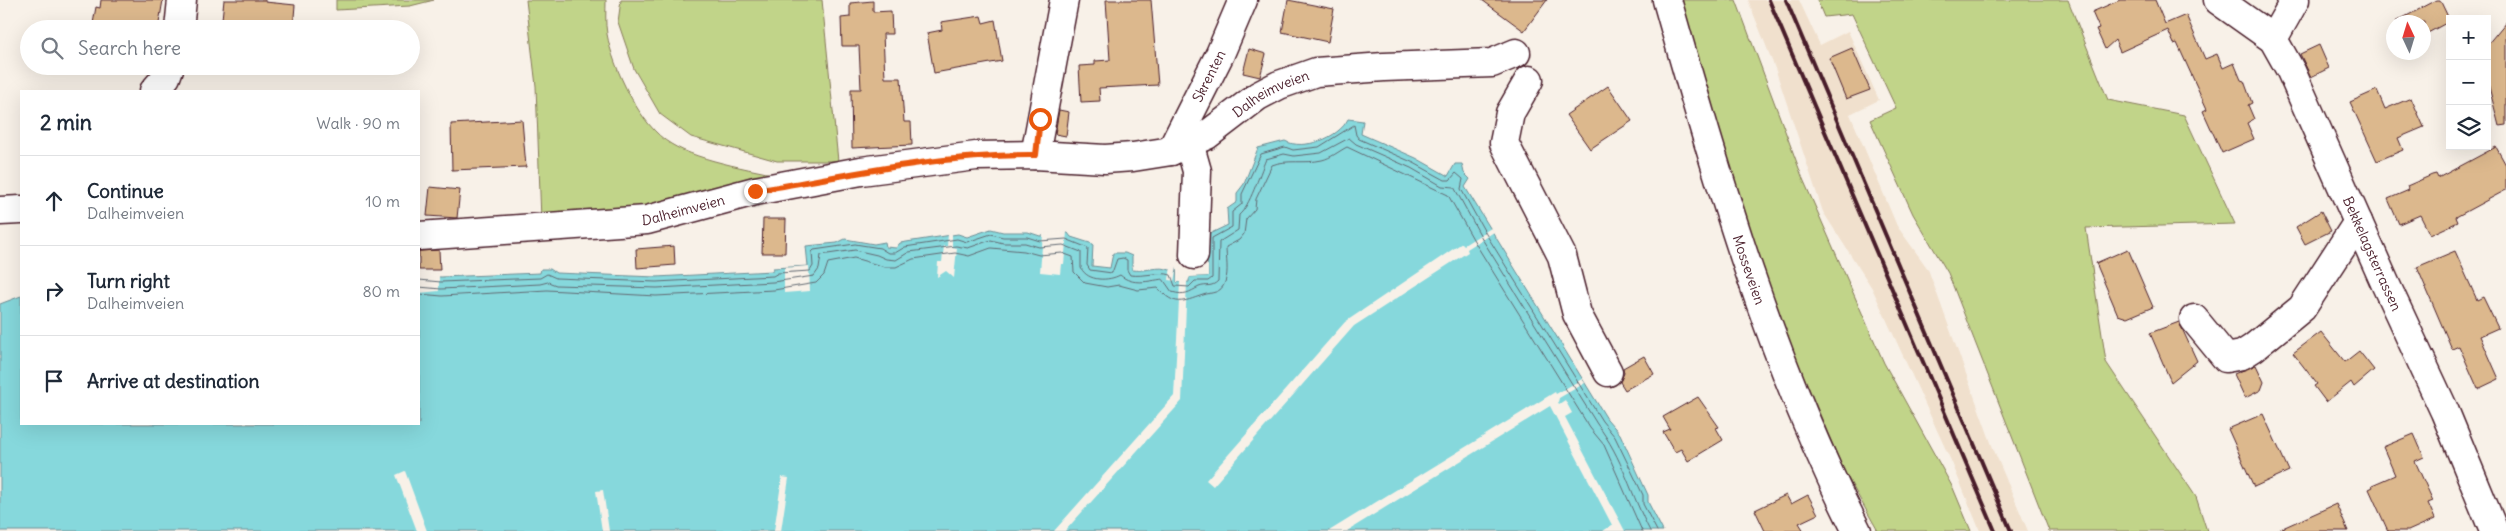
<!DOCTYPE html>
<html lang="en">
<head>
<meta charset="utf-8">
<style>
	:root { --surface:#fff; --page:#f6f6f7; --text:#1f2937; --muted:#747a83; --line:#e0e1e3 }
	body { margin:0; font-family:Delius,sans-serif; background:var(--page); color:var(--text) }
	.controls { position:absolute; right:15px; top:15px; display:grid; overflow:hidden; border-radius:0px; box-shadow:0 5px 20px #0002 }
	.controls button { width:45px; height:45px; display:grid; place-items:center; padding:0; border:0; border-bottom:1px solid var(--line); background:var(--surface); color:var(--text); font:25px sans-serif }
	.compass { position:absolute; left:2386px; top:15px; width:45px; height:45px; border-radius:50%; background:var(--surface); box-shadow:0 5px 20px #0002; rotate:356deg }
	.stop { position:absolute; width:15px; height:15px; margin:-11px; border:4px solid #ea580c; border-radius:50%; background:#fff }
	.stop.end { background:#ea580c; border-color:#fff; box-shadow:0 1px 5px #0008 }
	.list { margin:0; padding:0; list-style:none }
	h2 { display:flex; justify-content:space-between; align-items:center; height:65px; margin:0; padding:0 20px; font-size:21px }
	h2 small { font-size:16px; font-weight:400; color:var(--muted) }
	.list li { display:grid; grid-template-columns:32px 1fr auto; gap:15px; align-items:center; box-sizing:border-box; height:90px; padding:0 20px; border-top:1px solid var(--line) }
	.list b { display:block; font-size:19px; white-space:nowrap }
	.list p { margin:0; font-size:16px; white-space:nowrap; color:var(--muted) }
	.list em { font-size:16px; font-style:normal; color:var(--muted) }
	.icon { flex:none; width:28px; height:28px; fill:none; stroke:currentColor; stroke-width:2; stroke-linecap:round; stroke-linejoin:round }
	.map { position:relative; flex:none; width:2506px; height:531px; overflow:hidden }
	.search { position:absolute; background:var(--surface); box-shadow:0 5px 20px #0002; left:20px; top:20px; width:400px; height:55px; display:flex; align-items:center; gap:12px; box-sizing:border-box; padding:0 18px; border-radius:28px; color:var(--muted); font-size:19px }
	.panel { position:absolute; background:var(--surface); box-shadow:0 5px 20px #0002; left:20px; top:90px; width:400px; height:335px; border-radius:0px }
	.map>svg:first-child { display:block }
</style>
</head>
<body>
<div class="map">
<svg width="2506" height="531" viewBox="0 0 2506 531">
	<rect width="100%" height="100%" fill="#f8f1e8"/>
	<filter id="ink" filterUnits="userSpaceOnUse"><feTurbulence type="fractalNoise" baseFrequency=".02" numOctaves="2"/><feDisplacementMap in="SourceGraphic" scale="10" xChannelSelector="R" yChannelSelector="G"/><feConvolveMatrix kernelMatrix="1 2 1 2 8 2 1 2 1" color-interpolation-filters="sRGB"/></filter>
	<g filter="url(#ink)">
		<path fill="#f0e0cd" d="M1748,0H1799L1820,45L1848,31L1879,100L1850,114L1897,226L1928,269L1993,448L2028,531H1980L1952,463L1872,288L1823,212L1776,71Z"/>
		<path fill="#c1d489" stroke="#867a5a" d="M336,0H434L410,6L336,10Z
			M526,0H606C606,11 605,23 607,34C613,68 640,126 671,144C700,162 761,171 795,179L682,204L541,220L536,86Z
			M621,0H822L838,161H777L691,137L660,114L634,69L618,22Z
			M1679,0H1736L1803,179L1884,363L1953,488L1971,531H1878L1844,471L1776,311L1703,88Z
			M1817,0H2068L2108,100L2184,115L2235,224L2086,228L2106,362L2196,497L2207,531H2049L1948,273L1913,214L1870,120L1896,108L1852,14L1824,17Z"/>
		<path fill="#86d8dc" stroke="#6e8e95" d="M1348,119L1363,121L1361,134L1416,158L1448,176L1455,164H1462L1464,173L1470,179L1465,187L1607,419L1620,434L1648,495V502L1663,531H0V304L21,296V424H419V276L441,277L540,273L541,269H550L556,273L656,277L773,271V268L808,266L806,246L837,243L845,239L874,244L885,242L886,247L896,248L900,243L958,234L967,237L991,229L1003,232H1028L1040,236L1068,233L1071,237L1093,244L1092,266L1110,268L1113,253H1125L1132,256V270C1144,272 1159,265 1170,270L1176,266L1177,282H1189V277L1208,276L1207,235L1228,225L1227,209L1237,202V193L1244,184L1258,148L1285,141C1303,151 1339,138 1348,119Z"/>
		<path fill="#f8f1e8" d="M1491,228L1494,232L1467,249L1468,252L1354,326L1213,486L1206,480L1345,322L1462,243L1464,245Z
			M952,232V247L957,248L954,278L946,271L937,277L938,262H942L944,246H947L948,234Z
			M1067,232L1064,264H1061L1060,274L1040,272L1043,234Z
			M1176,263L1180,266L1179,280L1187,279L1189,274L1205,273V266L1208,265V276L1190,277L1187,282L1182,401L1065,531H1054L1174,396L1180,282H1177V266L1174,281L1169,280L1171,266Z
			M809,266L810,291L784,293V268Z
			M419,273L439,275V291L419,293Z
			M1582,379L1585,383L1559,398L1558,402L1559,404L1565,400L1572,413L1565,417L1625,531H1603L1612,525L1550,406L1347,531H1329L1555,392L1556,394Z
			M405,471L427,531H417L396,475Z
			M782,477L789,478L781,531H774Z
			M603,490L609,531H602L596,491Z"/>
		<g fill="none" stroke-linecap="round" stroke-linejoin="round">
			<path stroke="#626972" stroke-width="1" d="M419,280L441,282L540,278L547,274L556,278L656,282L773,276L778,273L810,271L813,266L812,252L814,250L855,244L880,248L888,253H895L905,247L957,239L967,242L991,234L1003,237H1027L1040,241L1066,239L1088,248L1087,265L1090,270L1112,273L1117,259L1123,258L1127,260V270L1130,275C1144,277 1159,271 1171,275L1175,286L1189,287L1195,281H1208L1212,278V238L1232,227V212L1242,204V194L1261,154L1285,147L1293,150L1319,147L1354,125L1356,135L1359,139L1414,163L1445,180H1450L1456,173L1463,179L1461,189L1486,234L1602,421L1615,437L1643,495V504L1657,531
				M419,287L441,289L540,284L548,282L556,285L657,288L773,282L814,276L819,269L821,255L855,250L877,255L886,259L896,260L909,252L956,246L968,248L991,240L1003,243H1025L1039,247L1063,245L1081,252V268C1088,282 1109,281 1120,275C1133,286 1148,281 1163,279L1172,292C1185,296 1189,292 1199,287C1207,284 1211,288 1218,281L1219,242L1238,230L1239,215C1250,206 1259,175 1266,159L1284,154L1294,156L1321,153L1349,138L1356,144L1411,168L1442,186L1454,187L1484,242L1597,424C1623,458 1631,495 1650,531
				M419,294L442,296L547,290L656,296L774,290L816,283L824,275L828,263L854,258L885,267H896L913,259L955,253L969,256L991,248L1024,251L1039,255L1062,253L1073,257L1074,272L1085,283L1107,287L1119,285L1138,290L1158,288C1175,307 1182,302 1203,295C1212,292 1221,294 1225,282C1229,272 1226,258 1226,247L1239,240L1244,234L1246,219L1255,209L1256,199L1272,165C1287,159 1305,164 1322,160C1331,158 1339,151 1347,147L1448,195L1477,246L1590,428L1604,445L1642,531"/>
		</g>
		<path fill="#dcb88d" stroke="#4a1f2b" d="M101,0H163L158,29H92L96,7L100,8Z
			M224,0H265V2L295,5L293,29H221Z
			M1106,0H1151L1158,85L1099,88L1100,101L1081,102L1079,66L1095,65V61L1110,60Z
			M1288,0L1334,9L1328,42L1282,32Z
			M1482,0H1547L1524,31Z
			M2120,0H2155L2165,24L2186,15L2205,59L2217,54L2223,68L2234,63L2241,80L2244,81L2252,103L2248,105L2254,119L2247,123L2254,139L2222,153L2203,111L2207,109L2177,43L2174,44L2168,30L2120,52L2115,40L2105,49L2096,29L2099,28L2092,12Z
			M2437,0H2440L2450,21L2424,35V22H2395Z
			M873,1V12L891,11L892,34H883L885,78H901L904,122H911L912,145L852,148L851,89H861L859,46H842L841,18L850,17V3Z
			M981,16L983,23L995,20L1002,61L934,73L927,33L942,30L941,22Z
			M2506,22V125L2499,126L2487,79V45Z
			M2319,45L2329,68L2311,77L2300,54Z
			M1852,48L1870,90L1846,99L1829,58Z
			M1249,49L1266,54L1260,77L1243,73Z
			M1608,86L1632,121L1590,149L1566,115Z
			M2377,90L2385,109L2411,98L2424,127L2398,138L2403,150L2377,161L2350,102Z
			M1059,110L1069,112L1066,136L1055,134Z
			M522,120L526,167L452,170L451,124Z
			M2496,147L2506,165V190L2456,217L2458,222L2430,235L2420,215L2399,224L2388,199L2409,190L2407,186L2432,175L2436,174L2438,178Z
			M430,187L460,190L457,218L427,216Z
			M2321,211L2331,231L2305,244L2296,227Z
			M763,219H786L785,253H762Z
			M674,246L675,265L637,268L636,249Z
			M2128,249L2153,307L2127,318L2118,315L2096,263Z
			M439,250L440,270H419V251Z
			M2455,251L2477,300L2483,297L2498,328L2480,336L2499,379L2478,389L2459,346L2452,349L2417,267Z
			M2179,322L2197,361L2171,382L2150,333Z
			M2321,332L2345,362L2359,351L2374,370L2354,387L2351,382L2326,402L2314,386L2317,384L2293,353Z
			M1644,356L1654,374L1625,390L1620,382L1624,373L1623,368Z
			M2256,365L2264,382L2261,390L2245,398L2234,374Z
			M1698,397L1719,427L1716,428L1723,440L1688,461L1681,449L1675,452L1663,432L1670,429L1663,417Z
			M2263,414L2289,471L2254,487L2228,429Z
			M2414,434L2424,457L2415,461L2433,501L2428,503L2435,519L2408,531H2388L2369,489L2373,487L2372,485L2395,475L2383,447Z
			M1786,495L1791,504L1808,495L1818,514L1799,523L1804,531H1765L1755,510Z
			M2336,504L2348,531H2276Z"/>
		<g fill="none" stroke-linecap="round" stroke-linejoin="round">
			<defs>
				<g id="minor">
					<path id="s1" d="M2218,0L2273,39L2291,71L2385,283L2445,412L2494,531"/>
					<path d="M179,29L182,0"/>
					<path d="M2273,39L2295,0"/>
					<path d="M1529,80L1510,113L1504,143L1562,256L1577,314L1608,372"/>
					<path d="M154,91L166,77L170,66"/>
					<path d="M1189,143L1197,171L1194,255"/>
					<path id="s2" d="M1171,151L1220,54L1243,0"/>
					<path d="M1035,155L1064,0"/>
					<path d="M0,211L21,210"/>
					<path id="s3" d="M419,236L647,220L755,191L861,171L976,156L1035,155L1105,159L1133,157L1171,151L1207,135L1258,96L1279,85L1316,72L1384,67L1492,63L1516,53"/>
					<path d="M2194,319L2226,358L2242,355L2253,348L2302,308L2358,222"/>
				</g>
				<g id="highway">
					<path id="s4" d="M1667,0C1718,181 1771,362 1857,531"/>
				</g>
			</defs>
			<use href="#minor" stroke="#4a1f2b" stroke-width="31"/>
			<use href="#highway" stroke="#4a1f2b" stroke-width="31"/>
			<use href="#minor" stroke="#fff" stroke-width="28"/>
			<use href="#highway" stroke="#fff" stroke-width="28"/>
			<path stroke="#4a1f2b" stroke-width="4" d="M1769,0L1995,531
				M1786,0L2011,531"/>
		</g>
	</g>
	<g fill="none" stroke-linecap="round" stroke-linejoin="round" filter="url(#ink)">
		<path stroke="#ea580c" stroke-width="6" d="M755,191C848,175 941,154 1036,155L1040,119"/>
	</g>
	<g text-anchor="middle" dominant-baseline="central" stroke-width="4" stroke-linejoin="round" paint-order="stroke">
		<g font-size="14" fill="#4a1f2b" stroke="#fff">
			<text stroke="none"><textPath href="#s2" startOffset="84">Skrenten</textPath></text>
			<text stroke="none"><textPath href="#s3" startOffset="876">Dalheimveien</textPath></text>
			<text stroke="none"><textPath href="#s3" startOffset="266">Dalheimveien</textPath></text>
			<text stroke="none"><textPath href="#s1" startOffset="304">Bekkelagsterrassen</textPath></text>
			<text stroke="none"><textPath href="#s4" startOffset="282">Mosseveien</textPath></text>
		</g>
	</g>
</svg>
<div class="controls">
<button>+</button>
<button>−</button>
<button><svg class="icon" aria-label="layers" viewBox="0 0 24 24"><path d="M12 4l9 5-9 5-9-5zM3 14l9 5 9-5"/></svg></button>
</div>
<svg class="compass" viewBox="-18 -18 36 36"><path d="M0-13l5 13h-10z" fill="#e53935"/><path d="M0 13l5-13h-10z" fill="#747a83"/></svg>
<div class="stop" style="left:1040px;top:119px"></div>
<div class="stop end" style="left:755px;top:191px"></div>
<div class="search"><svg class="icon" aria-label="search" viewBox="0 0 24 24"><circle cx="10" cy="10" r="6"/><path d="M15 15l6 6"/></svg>Search here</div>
<section class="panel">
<h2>2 min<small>Walk · 90 m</small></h2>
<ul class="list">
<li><svg class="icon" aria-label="ahead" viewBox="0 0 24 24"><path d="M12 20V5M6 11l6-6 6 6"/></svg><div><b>Continue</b><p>Dalheimveien</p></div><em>10 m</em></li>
<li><svg class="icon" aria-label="right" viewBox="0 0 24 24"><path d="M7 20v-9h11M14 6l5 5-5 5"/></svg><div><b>Turn right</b><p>Dalheimveien</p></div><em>80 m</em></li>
<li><svg class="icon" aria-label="arrive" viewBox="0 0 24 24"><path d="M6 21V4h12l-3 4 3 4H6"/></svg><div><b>Arrive at destination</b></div></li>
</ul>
</section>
</div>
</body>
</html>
